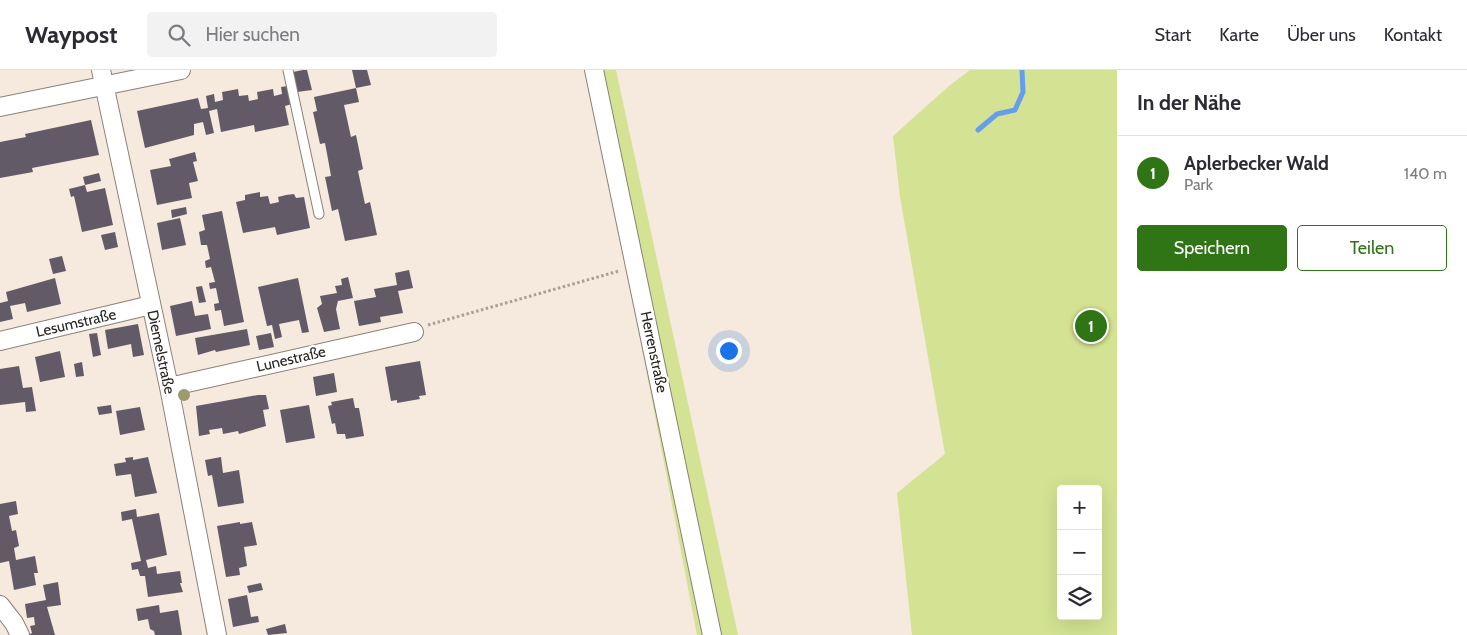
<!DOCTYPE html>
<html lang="de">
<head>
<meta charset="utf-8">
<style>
	:root { --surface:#fff; --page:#f2f2f3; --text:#2b2b33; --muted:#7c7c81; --line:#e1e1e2; --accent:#2f7415 }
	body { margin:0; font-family:Cabin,sans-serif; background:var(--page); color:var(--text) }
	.controls { position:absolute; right:15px; bottom:15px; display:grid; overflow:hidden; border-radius:5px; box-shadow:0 5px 20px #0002 }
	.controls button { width:45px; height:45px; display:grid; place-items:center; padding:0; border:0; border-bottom:1px solid var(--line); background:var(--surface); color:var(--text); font:25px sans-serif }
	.you { position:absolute; left:728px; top:280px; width:18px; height:18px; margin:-12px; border:4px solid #fff; border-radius:50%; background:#1a73e8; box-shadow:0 0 0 8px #1a73e833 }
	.badge { display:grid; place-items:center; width:32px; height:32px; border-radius:50%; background:var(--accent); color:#fff; font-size:16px; font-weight:700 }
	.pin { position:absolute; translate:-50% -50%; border:2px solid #fff; box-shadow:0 1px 5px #0006 }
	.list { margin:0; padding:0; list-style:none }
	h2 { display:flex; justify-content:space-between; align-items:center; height:65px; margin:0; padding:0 20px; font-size:21px }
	h2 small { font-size:16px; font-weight:400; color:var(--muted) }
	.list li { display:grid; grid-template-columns:32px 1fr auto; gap:15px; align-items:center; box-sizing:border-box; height:75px; padding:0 20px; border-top:1px solid var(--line) }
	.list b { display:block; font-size:19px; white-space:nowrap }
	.list p { margin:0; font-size:16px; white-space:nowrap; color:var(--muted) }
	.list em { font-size:16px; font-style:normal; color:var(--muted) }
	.actions { display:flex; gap:10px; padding:15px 20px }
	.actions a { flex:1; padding:11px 0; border:1px solid var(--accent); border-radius:5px; text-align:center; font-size:18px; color:var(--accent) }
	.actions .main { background:var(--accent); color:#fff }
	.icon { flex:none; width:28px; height:28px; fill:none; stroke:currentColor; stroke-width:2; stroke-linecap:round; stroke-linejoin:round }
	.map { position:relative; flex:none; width:1117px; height:565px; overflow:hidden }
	header { display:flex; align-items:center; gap:30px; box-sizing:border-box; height:70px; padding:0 25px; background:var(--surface); border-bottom:1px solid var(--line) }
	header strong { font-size:24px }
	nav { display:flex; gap:28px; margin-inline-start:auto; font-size:18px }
	.search { width:350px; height:45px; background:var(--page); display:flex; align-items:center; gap:12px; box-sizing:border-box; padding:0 18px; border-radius:5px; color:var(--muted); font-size:19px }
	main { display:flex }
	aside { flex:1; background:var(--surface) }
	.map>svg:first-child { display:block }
</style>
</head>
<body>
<header>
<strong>Waypost</strong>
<div class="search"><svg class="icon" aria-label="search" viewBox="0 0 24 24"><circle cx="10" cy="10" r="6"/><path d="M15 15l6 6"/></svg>Hier suchen</div>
<nav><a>Start</a><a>Karte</a><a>Über uns</a><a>Kontakt</a></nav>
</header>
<main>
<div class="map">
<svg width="1117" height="565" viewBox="0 0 1117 565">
	<rect width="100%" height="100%" fill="#f6e9de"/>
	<path fill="#d3e393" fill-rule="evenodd" d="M603,0H616L738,565H697L628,205L644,192L617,76Z
		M970,0H1117V565H912L897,423L945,384L900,127L893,66L949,16ZM1061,419H1098V546H1061Z"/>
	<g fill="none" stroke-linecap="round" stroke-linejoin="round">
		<path stroke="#669eeb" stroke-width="5" d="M978,60L997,44L1015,40L1023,22L1022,0"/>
	</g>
	<path fill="#625b67" d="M303,0H307L312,20L297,22L293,2Z
		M352,0H367L371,15L356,18Z
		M288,16L292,34L285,36L289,55L255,62L254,55L221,62L217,39L209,41L214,63L206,65L203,52L194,54V65L145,78L137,41L198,28L201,39L208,38L206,26L214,24L215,32L223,30L222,22L238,19L239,26L248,25L249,31L258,29L257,22L273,19L274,26L282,24L281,17Z
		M356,18L359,32L344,35L351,67L356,65L363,99L358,101L365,134L370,132L377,165L345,171L338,139L332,141L325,107L331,106L328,89L325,73L320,74L313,42L317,41L314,27Z
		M91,50L99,85L32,98L33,102L0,108V72L26,67L25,64Z
		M195,82L197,91L193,92L198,111L189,113L192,128L157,135L150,100L171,96L169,89Z
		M99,103L101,111L85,115L87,122L105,118L113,155L82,162L74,126L71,127L69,119L85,115L83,107Z
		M260,122V127L268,126L270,134L279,132L278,127L286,125L294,124L296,128L304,127L310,158L277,165L275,157L243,163L236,132L245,130V125Z
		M186,137L187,144L172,148L171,140Z
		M222,141L244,252L224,256L221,240L215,241L214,234L219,233L216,218L210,219L209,213L215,212L211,197L206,198L205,191L210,189L207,175H201L199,162L205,160L202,145Z
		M180,148L186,175L162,180L157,153Z
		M115,162L118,177L105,180L101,165Z
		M62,186L66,201L53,204L49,189Z
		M409,200L413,218L398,221L403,243L380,247L381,252L359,256L354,231L376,227L374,219L397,215L395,203Z
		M348,207L353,228L338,231L336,239L340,259L324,262L317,238L322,234L320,226L337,223L335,216L342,215L341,209Z
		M55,208L61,234L27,242L25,233L10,236L13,249L0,252V233L8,231L6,222Z
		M298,208L309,262L302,263L299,250L279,254L282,267L275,269L272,255L267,256L258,217Z
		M202,216L206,232L199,233L196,217Z
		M192,231L195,246L208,244L211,259L176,266L170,236Z
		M138,254L144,285L133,287L131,274L108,279L105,260Z
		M247,259L250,275L216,282L215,280L198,285L195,268Z
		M97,263L101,285L93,287L89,264Z
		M271,263L274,277L259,280L256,266Z
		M60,281L65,307L40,312L35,287Z
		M420,291L426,325L419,326L420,329L397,333V330L391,331L385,297Z
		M82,292L84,306L76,307L74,294Z
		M19,296L23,318L32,317L36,341L26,342L25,332L0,335V299Z
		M334,303L337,322L316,326L313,307Z
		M258,325H266L269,339L263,340L266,356L239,364L238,361L223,364L222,358L209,360L210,364L199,366L196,336Z
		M353,328L355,338H359L364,366L346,369L345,364H337L335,353L332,354L328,336L332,335L331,332Z
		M111,335L112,343L99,345L97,337Z
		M309,335L315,368L286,373L280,340Z
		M140,337L145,360L120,365L116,341Z
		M133,387V390L148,387L157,423L135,427L131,404L116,406L114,394L126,392L125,388Z
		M221,387L223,403L239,400L244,433L218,437L212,405L208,406L205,390Z
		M16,431L18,444L9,446L12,461L16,460L19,476L14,478L16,490L35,486L38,503H34L36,515L14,520L9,491L0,493V434Z
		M136,439L137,447L159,443L167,485L146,490L148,498L156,496L157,504L180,501L182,513H180L183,522L148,527L145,506H140L138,499L132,500L131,493L141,491L132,449L122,451L121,442Z
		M240,452V454L252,452L257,475L244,477L247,496L239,498L240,505L226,507L217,456Z
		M58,512L61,535L47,537L55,565H28L32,563L30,556L35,555L34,547L27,548L25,534L46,530L43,515Z
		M261,513L263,520L249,523L247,516Z
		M247,525L251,547L258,546L259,552L233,557L228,529Z
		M159,535L160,543L178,540L182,565H155L154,561L150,559L148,549L138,551L136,539Z
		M285,554L287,563L268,565L266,559Z"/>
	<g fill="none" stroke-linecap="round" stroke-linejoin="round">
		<defs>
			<path id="service" d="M288,0L319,144"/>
			<path id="minor" d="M101,0L169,317L217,565
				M594,0L712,565
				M0,37L181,0
				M0,271L151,235
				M169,317L414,262
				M0,535L14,553L20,565"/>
		</defs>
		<use href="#service" stroke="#8c8177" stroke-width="11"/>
		<use href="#minor" stroke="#8c8177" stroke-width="20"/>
		<path stroke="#a89f96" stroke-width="3" stroke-dasharray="2.5 2.5" stroke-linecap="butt" d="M428,255L619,201"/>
		<use href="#service" stroke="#fff" stroke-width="9"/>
		<use href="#minor" stroke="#fff" stroke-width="18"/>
	</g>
	<circle fill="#9b9b6d" cx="184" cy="325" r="6"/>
	<g text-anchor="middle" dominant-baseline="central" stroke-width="5" stroke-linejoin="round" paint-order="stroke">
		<g font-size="15" fill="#28241f" stroke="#fff">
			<text transform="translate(76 253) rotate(-13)">Lesumstraße</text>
			<text transform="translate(161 282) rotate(78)">Diemelstraße</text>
			<text transform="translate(654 282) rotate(78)">Herrenstraße</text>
			<text transform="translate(291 289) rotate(-13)">Lunestraße</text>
		</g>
	</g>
</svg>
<div class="controls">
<button>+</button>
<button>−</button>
<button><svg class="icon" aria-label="layers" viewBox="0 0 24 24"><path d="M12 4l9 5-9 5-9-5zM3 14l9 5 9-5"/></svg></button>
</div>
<div class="you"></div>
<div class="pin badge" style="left:1091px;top:256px">1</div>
</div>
<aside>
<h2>In der Nähe<small></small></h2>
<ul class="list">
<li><span class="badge">1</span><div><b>Aplerbecker Wald</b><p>Park</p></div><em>140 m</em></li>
</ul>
<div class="actions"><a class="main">Speichern</a><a>Teilen</a></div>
</aside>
</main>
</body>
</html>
